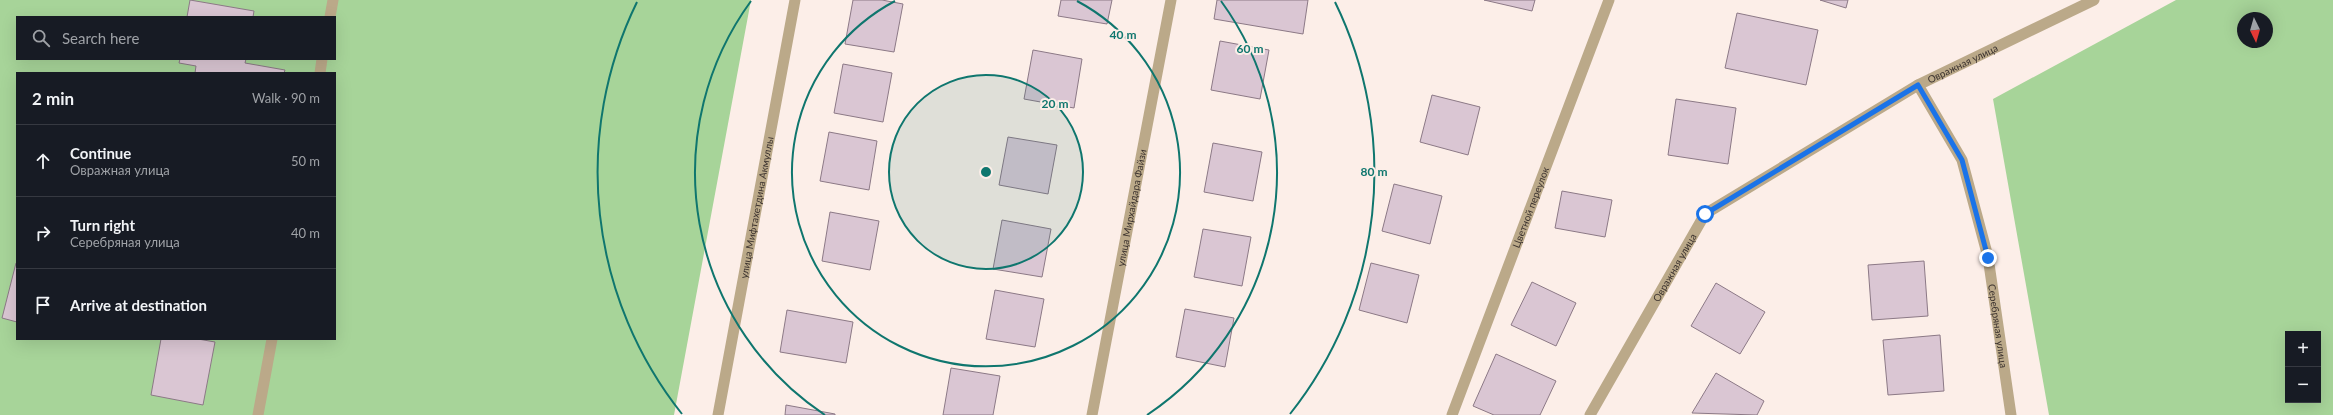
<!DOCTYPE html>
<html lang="en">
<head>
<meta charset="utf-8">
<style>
	:root { --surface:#171b24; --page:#20242c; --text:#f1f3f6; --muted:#9ea1a6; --line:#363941 }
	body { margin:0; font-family:Lato,sans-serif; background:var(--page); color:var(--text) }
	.controls { position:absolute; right:12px; bottom:12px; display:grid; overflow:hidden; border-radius:0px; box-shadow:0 4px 16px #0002 }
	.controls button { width:36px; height:36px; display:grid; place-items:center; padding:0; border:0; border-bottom:1px solid var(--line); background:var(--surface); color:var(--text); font:20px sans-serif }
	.compass { position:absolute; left:2237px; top:12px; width:36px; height:36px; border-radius:50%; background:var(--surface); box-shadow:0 4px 16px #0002; rotate:175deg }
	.stop { position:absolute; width:12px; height:12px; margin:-9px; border:3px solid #1a73e8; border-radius:50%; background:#fff }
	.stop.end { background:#1a73e8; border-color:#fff; box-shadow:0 1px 4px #0008 }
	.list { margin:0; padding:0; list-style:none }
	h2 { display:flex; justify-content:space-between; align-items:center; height:52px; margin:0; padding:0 16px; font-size:17px }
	h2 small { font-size:13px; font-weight:400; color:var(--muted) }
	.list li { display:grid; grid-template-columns:26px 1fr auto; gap:12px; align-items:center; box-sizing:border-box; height:72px; padding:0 16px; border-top:1px solid var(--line) }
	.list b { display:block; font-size:15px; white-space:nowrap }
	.list p { margin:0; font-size:13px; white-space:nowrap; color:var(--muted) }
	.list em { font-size:13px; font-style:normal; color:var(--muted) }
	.icon { flex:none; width:22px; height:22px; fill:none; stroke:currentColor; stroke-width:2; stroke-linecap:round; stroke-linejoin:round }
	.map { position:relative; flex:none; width:2333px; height:415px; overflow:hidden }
	.search { position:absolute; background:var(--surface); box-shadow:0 4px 16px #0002; left:16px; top:16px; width:320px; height:44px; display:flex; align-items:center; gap:10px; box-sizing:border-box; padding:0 14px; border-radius:0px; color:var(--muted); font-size:15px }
	.panel { position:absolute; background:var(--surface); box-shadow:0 4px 16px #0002; left:16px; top:72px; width:320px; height:268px; border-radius:0px }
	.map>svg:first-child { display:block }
</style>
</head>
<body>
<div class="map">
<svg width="2333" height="415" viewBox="0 0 2333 415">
	<rect width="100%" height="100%" fill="#fceee8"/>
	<path fill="#a7d499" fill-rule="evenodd" d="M0,0H751L674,415H0ZM17,17H335V59H17ZM17,73H335V339H17Z
		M2176,0H2333V415H2049L1993,99ZM2243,18H2267V42H2243ZM2288,334H2318V400H2288Z"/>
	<path fill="#dac6d3" stroke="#8c7986" d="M190,0L254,11L253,17H187Z
		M853,0H882L903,4L894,52L845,44Z
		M1061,0H1112L1107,24L1058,16Z
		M1217,0H1308L1303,34L1214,19Z
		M1484,0H1535L1532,11Z
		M1820,0H1848L1846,8Z
		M1737,13L1818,30L1806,85L1725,68Z
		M1220,41L1269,50L1260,99L1211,90Z
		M1033,50L1082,59L1074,108L1024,99Z
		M180,59H246L245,63L285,70L284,73H195L196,66L179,63Z
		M843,64L892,73L883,122L834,113Z
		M1432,95L1480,107L1468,155L1420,142Z
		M1676,99L1736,108L1728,164L1668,155Z
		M829,132L877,141L869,190L820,181Z
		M1008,137L1057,145L1048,194L999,185Z
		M1213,143L1262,152L1253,201L1204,192Z
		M1394,184L1442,196L1430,244L1382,231Z
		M1562,191L1612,200L1605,237L1555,228Z
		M830,212L879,221L870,270L822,261Z
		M1002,220L1051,229L1042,277L993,269Z
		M1203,229L1251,237L1242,286L1194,277Z
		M1924,261L1928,316L1872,320L1868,265Z
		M16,263H17V322L2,318Z
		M1371,263L1419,275L1407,323L1359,310Z
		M1532,282L1576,303L1556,346L1511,325Z
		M1716,283L1765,312L1740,354L1691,326Z
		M995,290L1044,299L1035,347L986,339Z
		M1185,309L1234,318L1225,367L1176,357Z
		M787,310L853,322L846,363L780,352Z
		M1940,335L1944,391L1888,395L1883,340Z
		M161,339H198L215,342L203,405L151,395Z
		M1496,354L1556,381L1540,415H1494L1473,406Z
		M951,368L1000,376L993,415H943Z
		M1716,373L1764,401L1757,415L1692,413Z
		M786,405L835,414V415H785Z"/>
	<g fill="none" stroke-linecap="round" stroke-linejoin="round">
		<path stroke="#bba989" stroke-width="11" d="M330,17L333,0
			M320,73L322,59
			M258,415L272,339"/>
		<g stroke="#bba989" stroke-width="11">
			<path id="s1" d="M1918,85L1962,160L1988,257L2011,415"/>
			<path id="s2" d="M718,415L795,0"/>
			<path id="s3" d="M1092,415L1171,0"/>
			<path id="s4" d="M1452,415L1609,0"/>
			<path id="s5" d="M1590,415L1705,214L1918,85L2094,0"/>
		</g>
	</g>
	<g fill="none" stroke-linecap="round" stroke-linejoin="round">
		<path stroke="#1a73e8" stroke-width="5" d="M1705,214L1918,85L1962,160L1988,258"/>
	</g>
	<circle cx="986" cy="172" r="97" fill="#0f766e" fill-opacity=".12"/>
	<g fill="none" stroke="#0f766e" stroke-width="2">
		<circle cx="986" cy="172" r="97"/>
		<path d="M1077 1A194 194 0 1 1 895 1"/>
		<path d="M825 415A291 291 0 0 1 751 1M1221 1A291 291 0 0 1 1147 415"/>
		<path d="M682 414A388 388 0 0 1 637 2M1335 2A388 388 0 0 1 1290 414"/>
	</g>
	<g text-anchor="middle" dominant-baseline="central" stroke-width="4" stroke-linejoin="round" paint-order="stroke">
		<g font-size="10" fill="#3b322e" stroke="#fceee8">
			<text stroke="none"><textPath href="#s5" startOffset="530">Овражная улица</textPath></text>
			<text stroke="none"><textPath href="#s2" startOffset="211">улица Мифтахетдина Акмуллы</textPath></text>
			<text stroke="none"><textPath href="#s3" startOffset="211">улица Мирхайдара Файзи</textPath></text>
			<text stroke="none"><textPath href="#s4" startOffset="222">Цветной переулок</textPath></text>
			<text stroke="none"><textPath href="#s5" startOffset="170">Овражная улица</textPath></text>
			<text stroke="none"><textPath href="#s1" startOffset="257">Серебряная улица</textPath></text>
		</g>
	</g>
	<circle cx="986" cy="172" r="6" fill="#0f766e" stroke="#fceee8" stroke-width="2"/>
	<g font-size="12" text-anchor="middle" font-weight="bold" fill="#0f766e" stroke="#fceee8" stroke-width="4" stroke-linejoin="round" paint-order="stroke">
		<text x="1123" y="39">40 m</text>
		<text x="1250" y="53">60 m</text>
		<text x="1055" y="108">20 m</text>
		<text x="1374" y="176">80 m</text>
	</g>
</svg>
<div class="controls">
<button>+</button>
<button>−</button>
</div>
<svg class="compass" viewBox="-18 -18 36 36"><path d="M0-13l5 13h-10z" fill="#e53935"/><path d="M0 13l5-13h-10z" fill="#9ea1a6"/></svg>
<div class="stop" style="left:1705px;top:214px"></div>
<div class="stop end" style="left:1988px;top:258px"></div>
<div class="search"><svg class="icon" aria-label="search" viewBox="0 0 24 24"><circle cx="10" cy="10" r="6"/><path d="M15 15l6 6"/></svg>Search here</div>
<section class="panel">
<h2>2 min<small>Walk · 90 m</small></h2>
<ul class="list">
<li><svg class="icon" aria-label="ahead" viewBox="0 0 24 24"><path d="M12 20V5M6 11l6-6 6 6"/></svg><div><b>Continue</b><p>Овражная улица</p></div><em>50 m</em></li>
<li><svg class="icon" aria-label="right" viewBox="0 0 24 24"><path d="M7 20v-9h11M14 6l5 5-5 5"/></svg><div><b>Turn right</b><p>Серебряная улица</p></div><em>40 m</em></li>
<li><svg class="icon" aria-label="arrive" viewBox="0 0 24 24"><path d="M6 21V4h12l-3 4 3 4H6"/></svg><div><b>Arrive at destination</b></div></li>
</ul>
</section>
</div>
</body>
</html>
